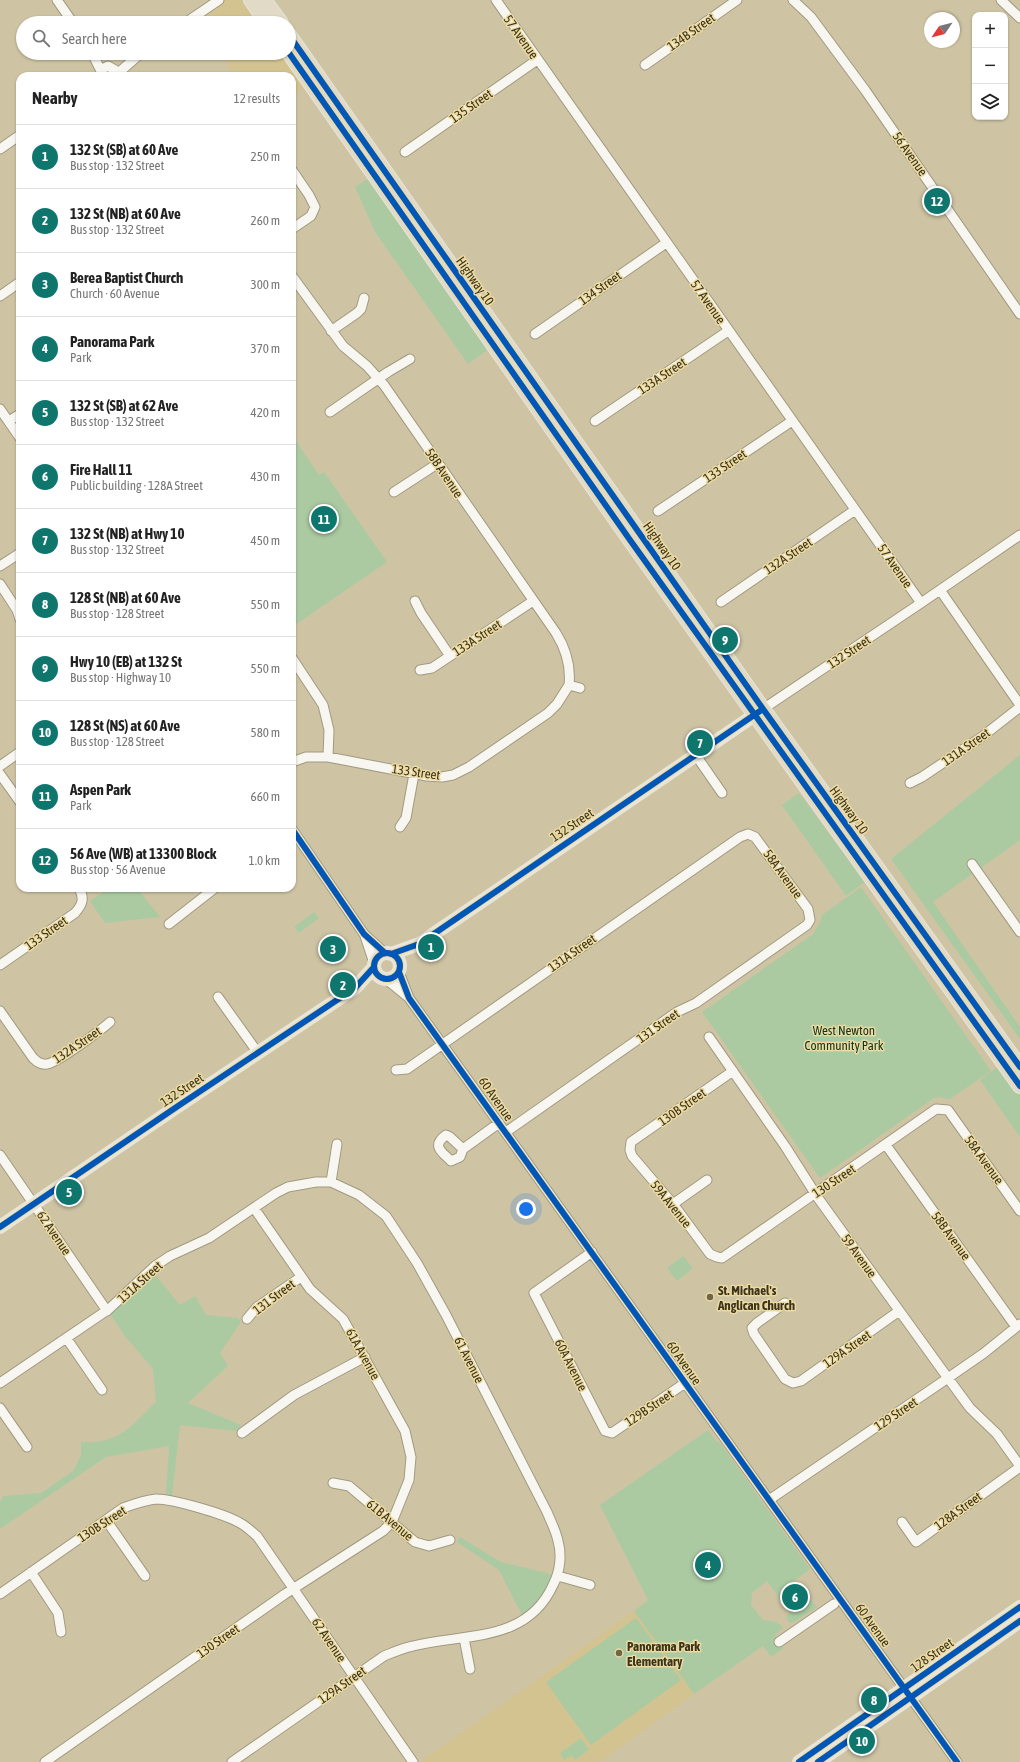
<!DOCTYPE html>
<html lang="en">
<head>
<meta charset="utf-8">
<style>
	:root { --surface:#fff; --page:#f2f2f2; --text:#222; --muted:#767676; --line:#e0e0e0; --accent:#0f766e }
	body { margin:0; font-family:"Asap Condensed",sans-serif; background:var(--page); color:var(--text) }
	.controls { position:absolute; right:12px; top:12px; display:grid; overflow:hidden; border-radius:8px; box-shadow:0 1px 3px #0004 }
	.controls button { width:36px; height:36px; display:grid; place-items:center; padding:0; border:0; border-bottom:1px solid var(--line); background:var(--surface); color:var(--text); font:20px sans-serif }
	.compass { position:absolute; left:924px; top:12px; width:36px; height:36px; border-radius:50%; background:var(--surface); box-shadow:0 1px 3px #0004; rotate:235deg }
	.you { position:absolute; left:526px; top:1209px; width:14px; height:14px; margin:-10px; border:3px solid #fff; border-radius:50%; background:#1a73e8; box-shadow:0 0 0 6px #1a73e833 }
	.badge { display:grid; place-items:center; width:26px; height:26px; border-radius:50%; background:var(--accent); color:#fff; font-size:13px; font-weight:700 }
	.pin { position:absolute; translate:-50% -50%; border:2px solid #fff; box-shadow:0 1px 4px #0006 }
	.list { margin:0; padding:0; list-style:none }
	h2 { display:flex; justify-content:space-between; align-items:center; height:52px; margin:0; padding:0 16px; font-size:17px }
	h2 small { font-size:13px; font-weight:400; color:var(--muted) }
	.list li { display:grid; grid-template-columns:26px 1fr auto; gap:12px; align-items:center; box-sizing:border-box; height:64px; padding:0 16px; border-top:1px solid var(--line) }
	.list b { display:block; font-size:15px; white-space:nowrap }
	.list p { margin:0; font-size:13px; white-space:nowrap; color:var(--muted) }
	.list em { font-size:13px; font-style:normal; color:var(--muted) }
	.icon { flex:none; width:22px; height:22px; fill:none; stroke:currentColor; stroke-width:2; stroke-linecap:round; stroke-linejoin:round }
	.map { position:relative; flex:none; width:1020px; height:1762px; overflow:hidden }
	.search { position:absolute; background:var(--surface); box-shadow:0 1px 3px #0004; left:16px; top:16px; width:280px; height:44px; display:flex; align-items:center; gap:10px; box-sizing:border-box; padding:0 14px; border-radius:22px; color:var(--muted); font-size:15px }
	.panel { position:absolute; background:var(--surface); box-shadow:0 1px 3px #0004; left:16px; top:72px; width:280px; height:820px; border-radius:12px }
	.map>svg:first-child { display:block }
</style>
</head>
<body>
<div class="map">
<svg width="1020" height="1762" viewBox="0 0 1020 1762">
	<rect width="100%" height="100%" fill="#cec4a4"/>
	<path fill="#d3c391" d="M223,0H249L265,23H200L196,18Z
		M220,53H286L308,85L292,96V76H235Z
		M634,1611L694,1694L600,1762H420Z"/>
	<path fill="#abcaa2" d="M371,177L489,349L468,364L375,232L355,187Z
		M292,435L319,475L324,472L387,562L292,627Z
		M1020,755V840L933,902L1020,1027V1039L891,859Z
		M799,793L865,882L846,896L782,805Z
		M861,887L991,1071L950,1099L939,1097L934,1098L820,1178L702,1012L813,934L819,925L822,915Z
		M109,888H137L160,917L105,923L90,901Z
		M314,912L319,918L299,933L294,927Z
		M999,1066L1020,1095V1137L980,1080Z
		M683,1256L693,1268L677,1281L667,1268Z
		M153,1272L180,1305L195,1296L206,1315L238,1318L241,1322L220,1353L228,1366L188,1403L241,1425L236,1431L180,1425L172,1496L166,1495L169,1446L106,1457L0,1529V1503L3,1496L41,1493L73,1471L81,1455V1442C120,1444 130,1427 156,1402L153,1369L124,1335L109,1312Z
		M708,1430L716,1441L720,1443L810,1569L779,1592L793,1612L810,1599L817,1607L796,1621L789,1623L786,1616L790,1613L767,1581L752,1593L751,1605L763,1620L776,1622L783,1627L775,1636L784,1648L771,1657L763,1646L694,1694L634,1611L648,1600L600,1505Z
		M460,1537L501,1562L555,1575L547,1593L523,1617L499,1570L457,1542Z
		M636,1618L681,1680L591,1745L546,1682Z
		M581,1738L589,1750L575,1760L572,1755L564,1760L560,1753Z"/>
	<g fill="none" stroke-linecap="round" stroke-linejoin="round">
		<defs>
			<path id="minor" d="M57,0L73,23
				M496,0L921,603
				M793,0L811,17L865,90L1020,314
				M1001,0L1020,18
				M185,23L219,0
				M92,53L101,71
				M645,65L737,0
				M116,75L141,53
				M101,76L102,69L108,66L115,70V76
				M0,149L20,135
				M405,152L537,60
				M292,170L309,195L315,207L311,216L292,229
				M292,276L343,346L367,366L384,385L556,633C566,649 571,666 569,685
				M0,296L20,282
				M331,331L357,313L361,309L364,298
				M535,334L666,243
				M0,409L20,438
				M330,412L388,372L410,359
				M9,421L20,414
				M595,421L728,331
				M394,492L437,464
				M658,511L792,421
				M0,566L20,553
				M0,584L17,610L20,619
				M940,590L1020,705
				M415,601L421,613L450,656
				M721,602L855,510
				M292,658L323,705L329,730L328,757
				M420,670L432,668L533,601
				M763,709L921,603L1020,535
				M695,754L722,793
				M292,762L306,757H328L427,776L442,777L453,775L469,767L548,713L557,704L569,685L580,688
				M0,766L20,752
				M0,774L20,802
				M910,783L922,777L983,736L1020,707
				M400,827L406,818L414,774
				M292,829L364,934L385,953
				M972,864L1020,932
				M169,924L215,888
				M365,936L374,963
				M0,965L75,913C82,905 85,899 79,888
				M399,972L409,998L957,1762
				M386,979L408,997
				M218,997L258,1053
				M0,1011L33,1058C37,1062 41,1065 47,1064C57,1063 101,1030 110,1022
				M709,1037L785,1146L818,1198L945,1374L970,1408L997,1434L1020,1466
				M396,1070L407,1069L740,837L748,834L755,837L808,909L810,920L807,925L696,1003L677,1012L506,1132
				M733,1071L631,1142L630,1150L632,1156L673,1204L710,1254L717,1257L722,1258L936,1109L948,1110L1020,1211
				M886,1145L1016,1327
				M463,1149L450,1137L446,1135C431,1146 442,1152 451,1161L460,1157L463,1149L499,1123
				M0,1155L107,1311
				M331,1182L337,1144
				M673,1204L707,1180
				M592,1252L534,1293L605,1431L612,1433L685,1383
				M785,1303L757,1323L752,1328L754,1334L785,1379L793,1383L801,1381L899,1311
				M247,1319L257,1307L301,1277
				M67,1339L102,1390
				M0,1383L109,1309L155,1266L170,1256L209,1238L276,1193L288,1187L316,1182H331L359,1195L386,1216L417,1263L446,1315L547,1512C551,1522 556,1531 558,1541C562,1555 560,1572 553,1585C527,1643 465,1633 413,1646C403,1648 394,1652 384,1656L232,1762
				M0,1408L27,1447
				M242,1433L294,1395L365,1357
				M333,1483L349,1486L415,1542L429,1546L450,1540
				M769,1500L948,1378L984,1353L1020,1324
				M106,1520L145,1576
				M902,1522L916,1542L1020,1467
				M31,1572L58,1613L61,1632
				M558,1576L590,1585
				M0,1594L123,1508C134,1504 145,1500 156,1499C173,1499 225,1514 240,1523C246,1526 251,1531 257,1536L413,1762
				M464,1638L470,1669
				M779,1642L834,1604
				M45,1762L285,1594L383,1531L392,1522L409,1480L411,1457L405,1431L343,1319L310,1289L254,1208"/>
			<path id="major" d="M374 966a13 13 0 1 1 26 0a13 13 0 1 1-26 0Z
				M391,954L419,944L762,710
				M0,1227L178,1106L355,988L374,967
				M799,1762L1020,1607
				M818,1762L1020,1621"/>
			<path id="highway" d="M251,0L267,23
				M264,0L281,23
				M289,35L763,709L1020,1067
				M289,53L630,540L1020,1086"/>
		</defs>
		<use href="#minor" stroke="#a19a80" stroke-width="11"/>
		<use href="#major" stroke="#e9e4d6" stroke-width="14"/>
		<use href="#highway" stroke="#e9e4d6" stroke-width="16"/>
		<use href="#minor" stroke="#f8f6f1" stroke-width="9"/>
		<use href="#major" stroke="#e9e5d8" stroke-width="12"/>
		<use href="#highway" stroke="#e0dac7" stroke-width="14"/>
		<defs>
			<path id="cycleway" d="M289,35L763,709L1020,1067
				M289,53L630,540L1020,1086
				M292,829L364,934L385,953
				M374 966a13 13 0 1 1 26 0a13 13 0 1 1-26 0Z
				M391,954L419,944L760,711
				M399,972L409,998L957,1762
				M0,1227L178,1106L355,988L374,967
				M799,1762L1020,1607
				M818,1762L1020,1621"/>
		</defs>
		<use href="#cycleway" stroke="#ecdaa0" stroke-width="8"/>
		<use href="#cycleway" stroke="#0057b8" stroke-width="6"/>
	</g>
	<g fill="#6e664c" stroke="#ecdaa0" stroke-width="1.5">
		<circle cx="710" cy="1297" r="4"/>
		<circle cx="619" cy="1653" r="4"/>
	</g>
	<g text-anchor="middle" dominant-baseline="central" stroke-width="3" stroke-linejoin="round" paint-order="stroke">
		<g font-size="13" fill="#3b341d" stroke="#ecdaa0">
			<text transform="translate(691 32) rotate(-35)">134B Street</text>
			<text transform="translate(521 37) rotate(55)">57 Avenue</text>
			<text transform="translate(471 106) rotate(-35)">135 Street</text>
			<text transform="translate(910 154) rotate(55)">56 Avenue</text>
			<text transform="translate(475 281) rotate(55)">Highway 10</text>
			<text transform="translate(600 288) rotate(-35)">134 Street</text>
			<text transform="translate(708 302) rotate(55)">57 Avenue</text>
			<text transform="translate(662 376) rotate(-34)">133A Street</text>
			<text transform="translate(725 466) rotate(-34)">133 Street</text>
			<text transform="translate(444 473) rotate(56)">58B Avenue</text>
			<text transform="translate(662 546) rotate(55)">Highway 10</text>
			<text transform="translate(788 556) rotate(-34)">132A Street</text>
			<text transform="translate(895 566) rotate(55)">57 Avenue</text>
			<text transform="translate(477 638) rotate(-33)">133A Street</text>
			<text transform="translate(849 652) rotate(-34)">132 Street</text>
			<text transform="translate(966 747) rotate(-35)">131A Street</text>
			<text transform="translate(416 772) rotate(8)">133 Street</text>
			<text transform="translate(849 810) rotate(54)">Highway 10</text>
			<text transform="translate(572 825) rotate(-34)">132 Street</text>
			<text transform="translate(783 874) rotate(54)">58A Avenue</text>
			<text transform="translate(46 933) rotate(-35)">133 Street</text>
			<text transform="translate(572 953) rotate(-35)">131A Street</text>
			<text transform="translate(658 1026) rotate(-35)">131 Street</text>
			<text transform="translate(77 1045) rotate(-34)">132A Street</text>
			<text transform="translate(182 1090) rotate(-34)">132 Street</text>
			<text transform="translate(496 1099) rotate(55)">60 Avenue</text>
			<text transform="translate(682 1107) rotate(-35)">130B Street</text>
			<text transform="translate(984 1160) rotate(54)">58A Avenue</text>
			<text transform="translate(834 1181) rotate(-34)">130 Street</text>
			<text transform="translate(671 1204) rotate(51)">59A Avenue</text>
			<text transform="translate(54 1233) rotate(56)">62 Avenue</text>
			<text transform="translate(951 1236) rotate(54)">58B Avenue</text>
			<text transform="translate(859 1256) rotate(54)">59 Avenue</text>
			<text transform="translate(140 1282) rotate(-42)">131A Street</text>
			<text transform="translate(274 1297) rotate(-37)">131 Street</text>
			<text transform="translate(847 1349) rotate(-35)">129A Street</text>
			<text transform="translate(363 1354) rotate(61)">61A Avenue</text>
			<text transform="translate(469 1360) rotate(63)">61 Avenue</text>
			<text transform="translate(684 1363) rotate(55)">60 Avenue</text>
			<text transform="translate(571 1365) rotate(63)">60A Avenue</text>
			<text transform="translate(649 1408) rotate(-34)">129B Street</text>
			<text transform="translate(896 1414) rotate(-34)">129 Street</text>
			<text transform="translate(958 1511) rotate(-36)">128A Street</text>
			<text transform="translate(390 1520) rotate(40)">61B Avenue</text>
			<text transform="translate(102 1524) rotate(-33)">130B Street</text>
			<text transform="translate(873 1625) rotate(54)">60 Avenue</text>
			<text transform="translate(329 1640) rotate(56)">62 Avenue</text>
			<text transform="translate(218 1641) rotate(-35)">130 Street</text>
			<text transform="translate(932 1655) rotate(-35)">128 Street</text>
			<text transform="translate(342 1685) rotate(-35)">129A Street</text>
		</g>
		<g font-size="13" fill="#0c351c" stroke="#ecdaa0">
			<text x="844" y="1030">West Newton<tspan x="844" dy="15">Community Park</tspan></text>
		</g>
		<g font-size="13" font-weight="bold" fill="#3b341d" stroke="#ecdaa0" text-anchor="start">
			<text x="718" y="1290">St. Michael's<tspan x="718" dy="15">Anglican Church</tspan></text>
			<text x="627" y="1646">Panorama Park<tspan x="627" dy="15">Elementary</tspan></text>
		</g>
	</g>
</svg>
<div class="controls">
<button>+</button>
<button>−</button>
<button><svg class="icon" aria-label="layers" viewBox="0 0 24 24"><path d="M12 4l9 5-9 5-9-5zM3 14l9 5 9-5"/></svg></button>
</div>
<svg class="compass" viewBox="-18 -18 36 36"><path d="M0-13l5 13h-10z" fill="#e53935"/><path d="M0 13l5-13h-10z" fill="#767676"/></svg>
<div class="you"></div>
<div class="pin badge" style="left:431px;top:947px">1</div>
<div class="pin badge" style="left:343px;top:985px">2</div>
<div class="pin badge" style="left:333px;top:949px">3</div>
<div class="pin badge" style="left:708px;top:1565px">4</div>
<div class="pin badge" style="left:69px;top:1192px">5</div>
<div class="pin badge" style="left:795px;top:1597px">6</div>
<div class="pin badge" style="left:700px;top:743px">7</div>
<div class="pin badge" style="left:874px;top:1700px">8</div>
<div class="pin badge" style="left:725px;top:640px">9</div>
<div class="pin badge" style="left:862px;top:1741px">10</div>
<div class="pin badge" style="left:324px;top:519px">11</div>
<div class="pin badge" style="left:937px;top:201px">12</div>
<div class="search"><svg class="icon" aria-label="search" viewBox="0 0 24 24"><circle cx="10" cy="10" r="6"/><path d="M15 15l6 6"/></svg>Search here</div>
<section class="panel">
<h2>Nearby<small>12 results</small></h2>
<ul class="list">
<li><span class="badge">1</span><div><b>132 St (SB) at 60 Ave</b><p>Bus stop · 132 Street</p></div><em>250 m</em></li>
<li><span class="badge">2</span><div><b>132 St (NB) at 60 Ave</b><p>Bus stop · 132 Street</p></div><em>260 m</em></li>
<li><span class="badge">3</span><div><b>Berea Baptist Church</b><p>Church · 60 Avenue</p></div><em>300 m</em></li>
<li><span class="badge">4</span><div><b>Panorama Park</b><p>Park</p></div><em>370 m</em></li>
<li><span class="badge">5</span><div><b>132 St (SB) at 62 Ave</b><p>Bus stop · 132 Street</p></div><em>420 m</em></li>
<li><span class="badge">6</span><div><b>Fire Hall 11</b><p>Public building · 128A Street</p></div><em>430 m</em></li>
<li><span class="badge">7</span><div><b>132 St (NB) at Hwy 10</b><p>Bus stop · 132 Street</p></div><em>450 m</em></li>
<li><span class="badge">8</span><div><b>128 St (NB) at 60 Ave</b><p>Bus stop · 128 Street</p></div><em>550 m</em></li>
<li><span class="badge">9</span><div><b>Hwy 10 (EB) at 132 St</b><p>Bus stop · Highway 10</p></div><em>550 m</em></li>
<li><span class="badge">10</span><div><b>128 St (NS) at 60 Ave</b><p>Bus stop · 128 Street</p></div><em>580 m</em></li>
<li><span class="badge">11</span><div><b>Aspen Park</b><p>Park</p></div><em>660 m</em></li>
<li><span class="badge">12</span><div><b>56 Ave (WB) at 13300 Block</b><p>Bus stop · 56 Avenue</p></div><em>1.0 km</em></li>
</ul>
</section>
</div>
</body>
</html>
